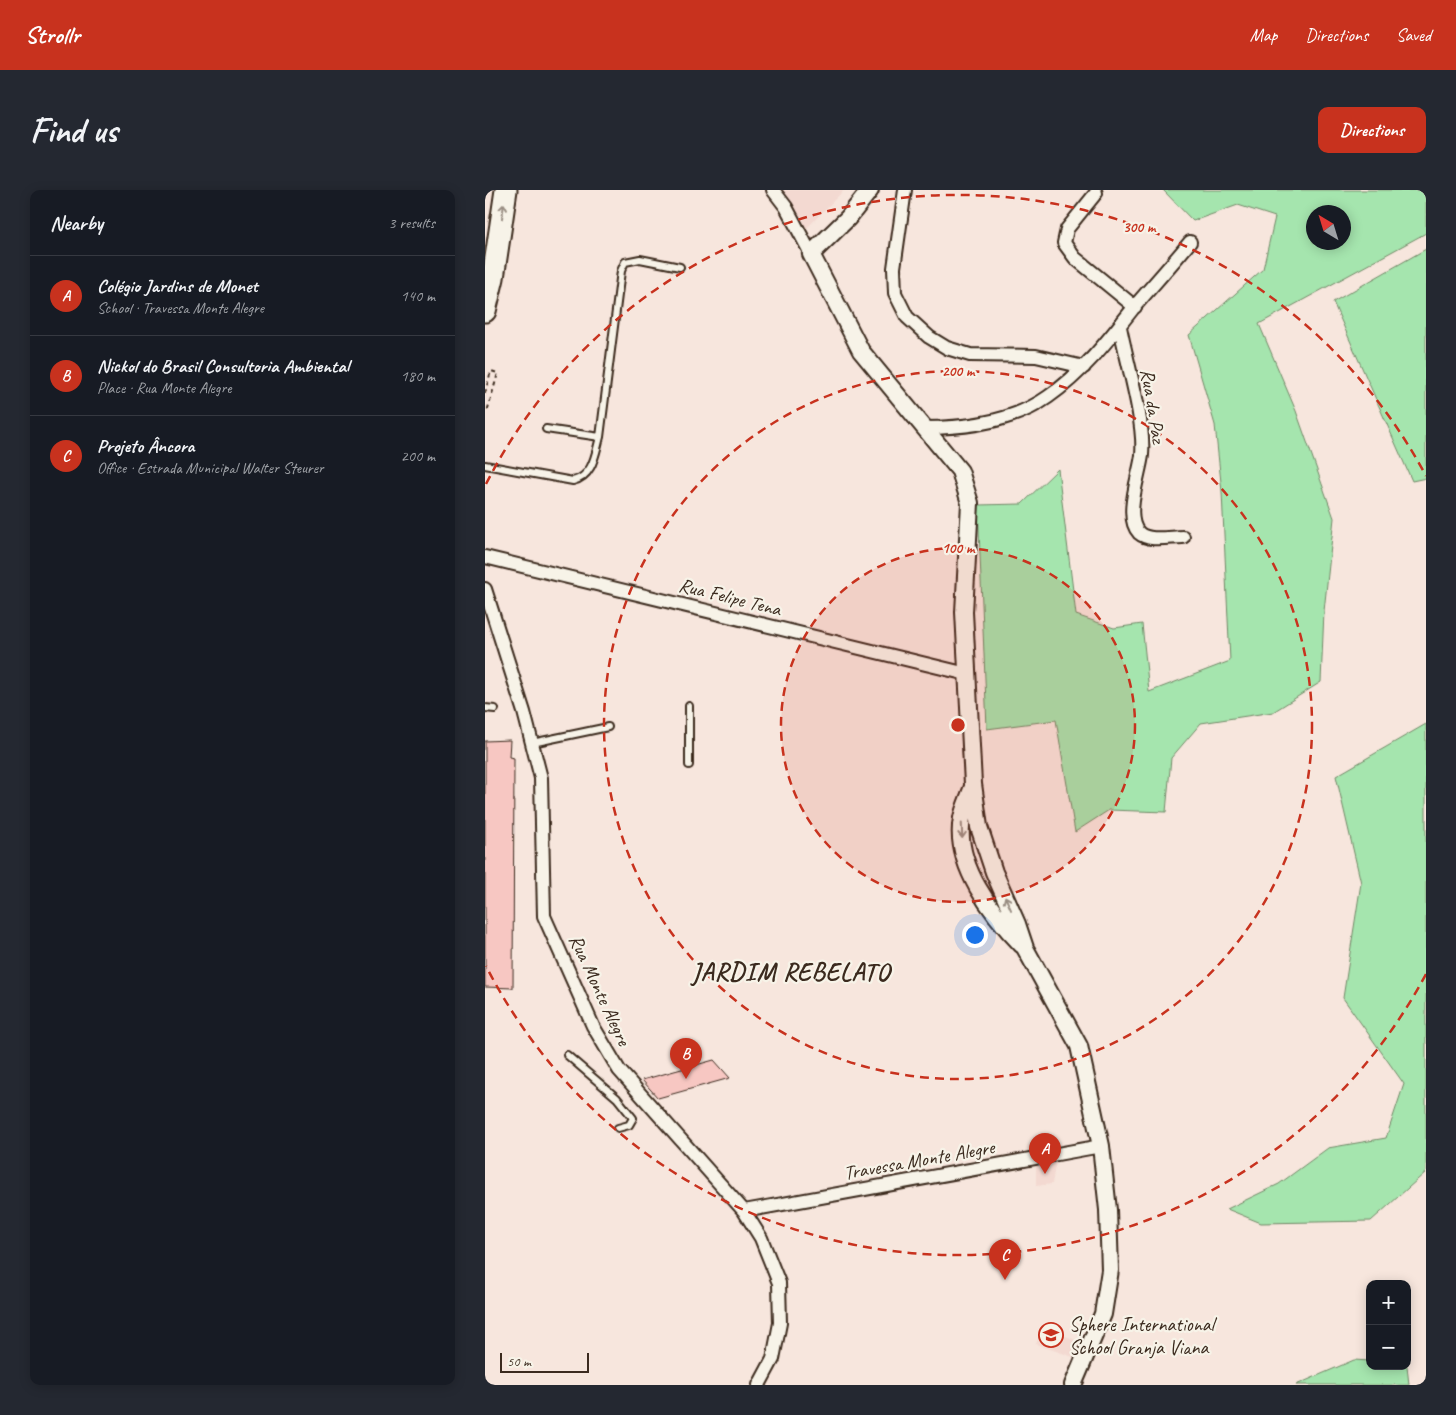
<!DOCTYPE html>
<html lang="en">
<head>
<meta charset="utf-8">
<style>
	:root { --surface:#171b24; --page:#242831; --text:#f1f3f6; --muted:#9ea1a6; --line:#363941; --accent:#c8321e }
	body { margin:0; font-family:Caveat,sans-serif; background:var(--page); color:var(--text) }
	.controls { position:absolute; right:15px; bottom:15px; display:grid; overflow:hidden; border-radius:10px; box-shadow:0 2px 12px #0003 }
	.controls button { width:45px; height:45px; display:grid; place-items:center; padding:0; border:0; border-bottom:1px solid var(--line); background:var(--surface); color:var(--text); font:25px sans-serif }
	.compass { position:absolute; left:821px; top:15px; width:45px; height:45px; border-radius:50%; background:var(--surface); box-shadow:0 2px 12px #0003; rotate:322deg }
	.scale { position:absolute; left:15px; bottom:12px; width:89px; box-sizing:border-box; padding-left:5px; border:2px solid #3b2a1e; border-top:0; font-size:14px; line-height:18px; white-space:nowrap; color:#3b2a1e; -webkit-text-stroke:4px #f7f3e8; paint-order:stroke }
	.you { position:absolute; left:489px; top:744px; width:18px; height:18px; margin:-12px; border:4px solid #fff; border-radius:50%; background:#1a73e8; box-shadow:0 0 0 8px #1a73e833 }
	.badge { display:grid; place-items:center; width:32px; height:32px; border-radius:50%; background:var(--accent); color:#fff; font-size:16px; font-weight:700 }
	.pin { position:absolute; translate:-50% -41px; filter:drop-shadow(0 1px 2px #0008) }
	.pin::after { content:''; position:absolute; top:26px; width:18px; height:15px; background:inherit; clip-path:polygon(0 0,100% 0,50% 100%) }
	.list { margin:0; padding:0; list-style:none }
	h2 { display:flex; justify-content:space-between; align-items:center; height:65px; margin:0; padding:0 20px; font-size:21px }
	h2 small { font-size:16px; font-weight:400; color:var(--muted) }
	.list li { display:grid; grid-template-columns:32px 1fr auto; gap:15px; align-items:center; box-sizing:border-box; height:80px; padding:0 20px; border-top:1px solid var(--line) }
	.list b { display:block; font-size:19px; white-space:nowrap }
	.list p { margin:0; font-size:16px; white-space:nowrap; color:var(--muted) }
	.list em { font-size:16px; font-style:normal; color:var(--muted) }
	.map { position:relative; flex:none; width:941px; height:1195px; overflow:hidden; border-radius:10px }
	header { display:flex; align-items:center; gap:30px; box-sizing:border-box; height:70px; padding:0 25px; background:var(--accent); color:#fff }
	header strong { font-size:24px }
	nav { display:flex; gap:28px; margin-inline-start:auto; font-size:18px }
	.intro { display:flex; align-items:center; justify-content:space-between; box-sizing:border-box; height:120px; padding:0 30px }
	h1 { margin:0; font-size:35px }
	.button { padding:12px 22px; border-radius:10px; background:var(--accent); color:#fff; font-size:18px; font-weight:700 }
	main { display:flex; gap:30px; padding:0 30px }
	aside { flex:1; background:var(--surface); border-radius:10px; box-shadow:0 2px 12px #0003 }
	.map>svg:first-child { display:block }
</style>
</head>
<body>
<header>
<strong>Strollr</strong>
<nav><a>Map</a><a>Directions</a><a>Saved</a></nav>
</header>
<div class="intro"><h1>Find us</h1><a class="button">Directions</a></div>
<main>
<aside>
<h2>Nearby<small>3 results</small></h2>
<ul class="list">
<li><span class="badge">A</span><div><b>Colégio Jardins de Monet</b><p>School · Travessa Monte Alegre</p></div><em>140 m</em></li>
<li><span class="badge">B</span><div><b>Nickol do Brasil Consultoria Ambiental</b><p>Place · Rua Monte Alegre</p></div><em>180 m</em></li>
<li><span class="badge">C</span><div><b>Projeto Âncora</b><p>Office · Estrada Municipal Walter Steurer</p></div><em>200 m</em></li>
</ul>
</aside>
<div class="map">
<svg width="941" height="1195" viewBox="0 0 941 1195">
	<rect width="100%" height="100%" fill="#f7e6dd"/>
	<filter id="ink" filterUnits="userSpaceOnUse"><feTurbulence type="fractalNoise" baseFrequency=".02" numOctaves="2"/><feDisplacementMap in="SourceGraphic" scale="10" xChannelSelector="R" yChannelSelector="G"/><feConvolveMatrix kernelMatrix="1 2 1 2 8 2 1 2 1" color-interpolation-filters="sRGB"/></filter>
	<g filter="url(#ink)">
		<path fill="#f3d9d1" d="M298,0H359L320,40Z
			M571,970L567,994L551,996V974Z
			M558,1137L598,1153L591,1168L551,1154Z"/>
		<path fill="#a5e5ae" stroke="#708866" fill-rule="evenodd" d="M678,0H941V43L774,134L811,221L849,328L839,421L836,492L788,522L716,533L686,568L681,622L624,620L590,642L571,530L502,539L493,315L537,314L573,279L591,425L629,438L657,434L664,502L745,471L737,302L730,235L704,145L778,79L790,27L753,15L708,31ZM858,22V52H828V22Z
			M941,59V288L927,291L848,112Z
			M941,534V982L886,1031L776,1033L742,1019L794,994L843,958L901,948L919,894L858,808L876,693L851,586Z
			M869,1170L885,1171V1176H922L924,1195H811Z"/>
		<path fill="#f7c7c2" stroke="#3b2a1e" d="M25,550L24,567L29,568L28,798L0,797V551Z
			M229,870L245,888L173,908L157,890Z"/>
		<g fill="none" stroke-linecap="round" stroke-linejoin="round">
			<defs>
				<path id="lane" d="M115,247L136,81L140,72L155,69L195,77
					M0,275L88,291C108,286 110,265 115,247L61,239
					M0,518L10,519
					M47,553L123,537
					M204,575V516
					M82,865L132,908L148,928L144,935L133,938"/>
				<path id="street" d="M288,0L301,17L326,64
					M420,0L409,78L410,103L422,127L444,147L462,158L485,165L551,166L599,177
					M611,3L582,39L579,53L590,68L650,117
					M635,137C642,173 660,231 657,265C655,284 638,327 654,343C664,352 685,347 698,347
					M439,238C480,238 528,232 563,207C598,183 624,149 650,116C668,95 687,74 705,52
					M0,367L482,484
					M0,399L39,522L56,588L59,726L108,836L134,880L259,1021L276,1048L294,1093L295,1133L288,1169L274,1195
					M259,1021L616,956"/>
				<path id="secondary" d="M385,0L363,28L326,64L376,161L475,281L485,313L479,422L488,594L494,637L509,682L532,734L540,758L594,856L616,956L623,1020L625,1080L618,1124L588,1195
					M487,599C484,608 479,618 477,628C468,674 508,725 537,755"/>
				<path id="highway" d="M0,121L8,88L21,0"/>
			</defs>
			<use href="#lane" stroke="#3b2a1e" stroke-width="10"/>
			<use href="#street" stroke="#3b2a1e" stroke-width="16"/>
			<use href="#secondary" stroke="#3b2a1e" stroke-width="20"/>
			<use href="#highway" stroke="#3b2a1e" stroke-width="25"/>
			<path stroke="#3b2a1e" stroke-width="2" stroke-dasharray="4 4" stroke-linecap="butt" d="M0,203L6,181L13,183L2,222"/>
			<use href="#lane" stroke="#f7f3e8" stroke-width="6"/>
			<use href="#street" stroke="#f7f3e8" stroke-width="12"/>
			<use href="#secondary" stroke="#f7f3e8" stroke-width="16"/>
			<use href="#highway" stroke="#f7f3e8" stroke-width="21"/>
		</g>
		<defs><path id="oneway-shaft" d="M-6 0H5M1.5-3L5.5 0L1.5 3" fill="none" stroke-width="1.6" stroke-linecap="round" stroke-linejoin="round" transform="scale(1.25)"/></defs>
		<g stroke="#998e83">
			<use href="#oneway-shaft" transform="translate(18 21) rotate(-82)"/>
			<use href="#oneway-shaft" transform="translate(477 641) rotate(88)"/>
			<use href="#oneway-shaft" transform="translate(523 713) rotate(-114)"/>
		</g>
	</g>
	<circle cx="473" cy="535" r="177" fill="#c8321e" fill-opacity=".12"/>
	<g fill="none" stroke="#c8321e" stroke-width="2.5" stroke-dasharray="9 6">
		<circle cx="473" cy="535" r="177"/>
		<circle cx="473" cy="535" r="354"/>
		<path d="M941 784A530 530 0 0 1 1 776M1 294A530 530 0 0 1 941 286"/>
	</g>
	<defs>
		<symbol id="school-ring" viewBox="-11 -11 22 22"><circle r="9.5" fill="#f7f3e8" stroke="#c8321e" stroke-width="1.5"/><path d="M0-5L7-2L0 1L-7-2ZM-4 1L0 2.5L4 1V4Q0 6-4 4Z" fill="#c8321e"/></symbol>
	</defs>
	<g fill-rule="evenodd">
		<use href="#school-ring" x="552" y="1131" width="28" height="28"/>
	</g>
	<g text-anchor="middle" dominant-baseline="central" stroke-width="4.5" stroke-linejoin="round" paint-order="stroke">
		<g font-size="20" fill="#3b2a1e" stroke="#f7f3e8">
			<text transform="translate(668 216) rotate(81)">Rua da Paz</text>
			<text transform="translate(245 407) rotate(14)">Rua Felipe Tena</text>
			<text transform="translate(115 800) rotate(65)">Rua Monte Alegre</text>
			<text transform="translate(434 970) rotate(-10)">Travessa Monte Alegre</text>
		</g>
		<g font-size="20" fill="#3b2a1e" stroke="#f7f3e8" text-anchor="start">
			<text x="584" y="1134">Sphere International<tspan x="584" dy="23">School Granja Viana</tspan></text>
		</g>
		<g font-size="25" font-weight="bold" letter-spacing="1" fill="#3b2a1e" stroke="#f7f3e8">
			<text x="306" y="782">JARDIM REBELATO</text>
		</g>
	</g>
	<circle cx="473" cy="535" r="8" fill="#c8321e" stroke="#f7f3e8" stroke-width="2.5"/>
	<g font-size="15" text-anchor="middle" font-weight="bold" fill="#c8321e" stroke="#f7f3e8" stroke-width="4.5" stroke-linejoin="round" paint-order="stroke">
		<text x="654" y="42">300 m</text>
		<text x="473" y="186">200 m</text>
		<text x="473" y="363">100 m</text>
	</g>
</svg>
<div class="controls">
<button>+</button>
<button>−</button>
</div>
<svg class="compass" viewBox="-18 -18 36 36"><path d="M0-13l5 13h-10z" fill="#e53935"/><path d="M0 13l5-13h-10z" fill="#9ea1a6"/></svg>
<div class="scale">50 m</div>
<div class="you"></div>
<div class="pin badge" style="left:560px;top:984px">A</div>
<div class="pin badge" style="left:201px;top:889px">B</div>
<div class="pin badge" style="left:520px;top:1090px">C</div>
</div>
</main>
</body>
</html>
